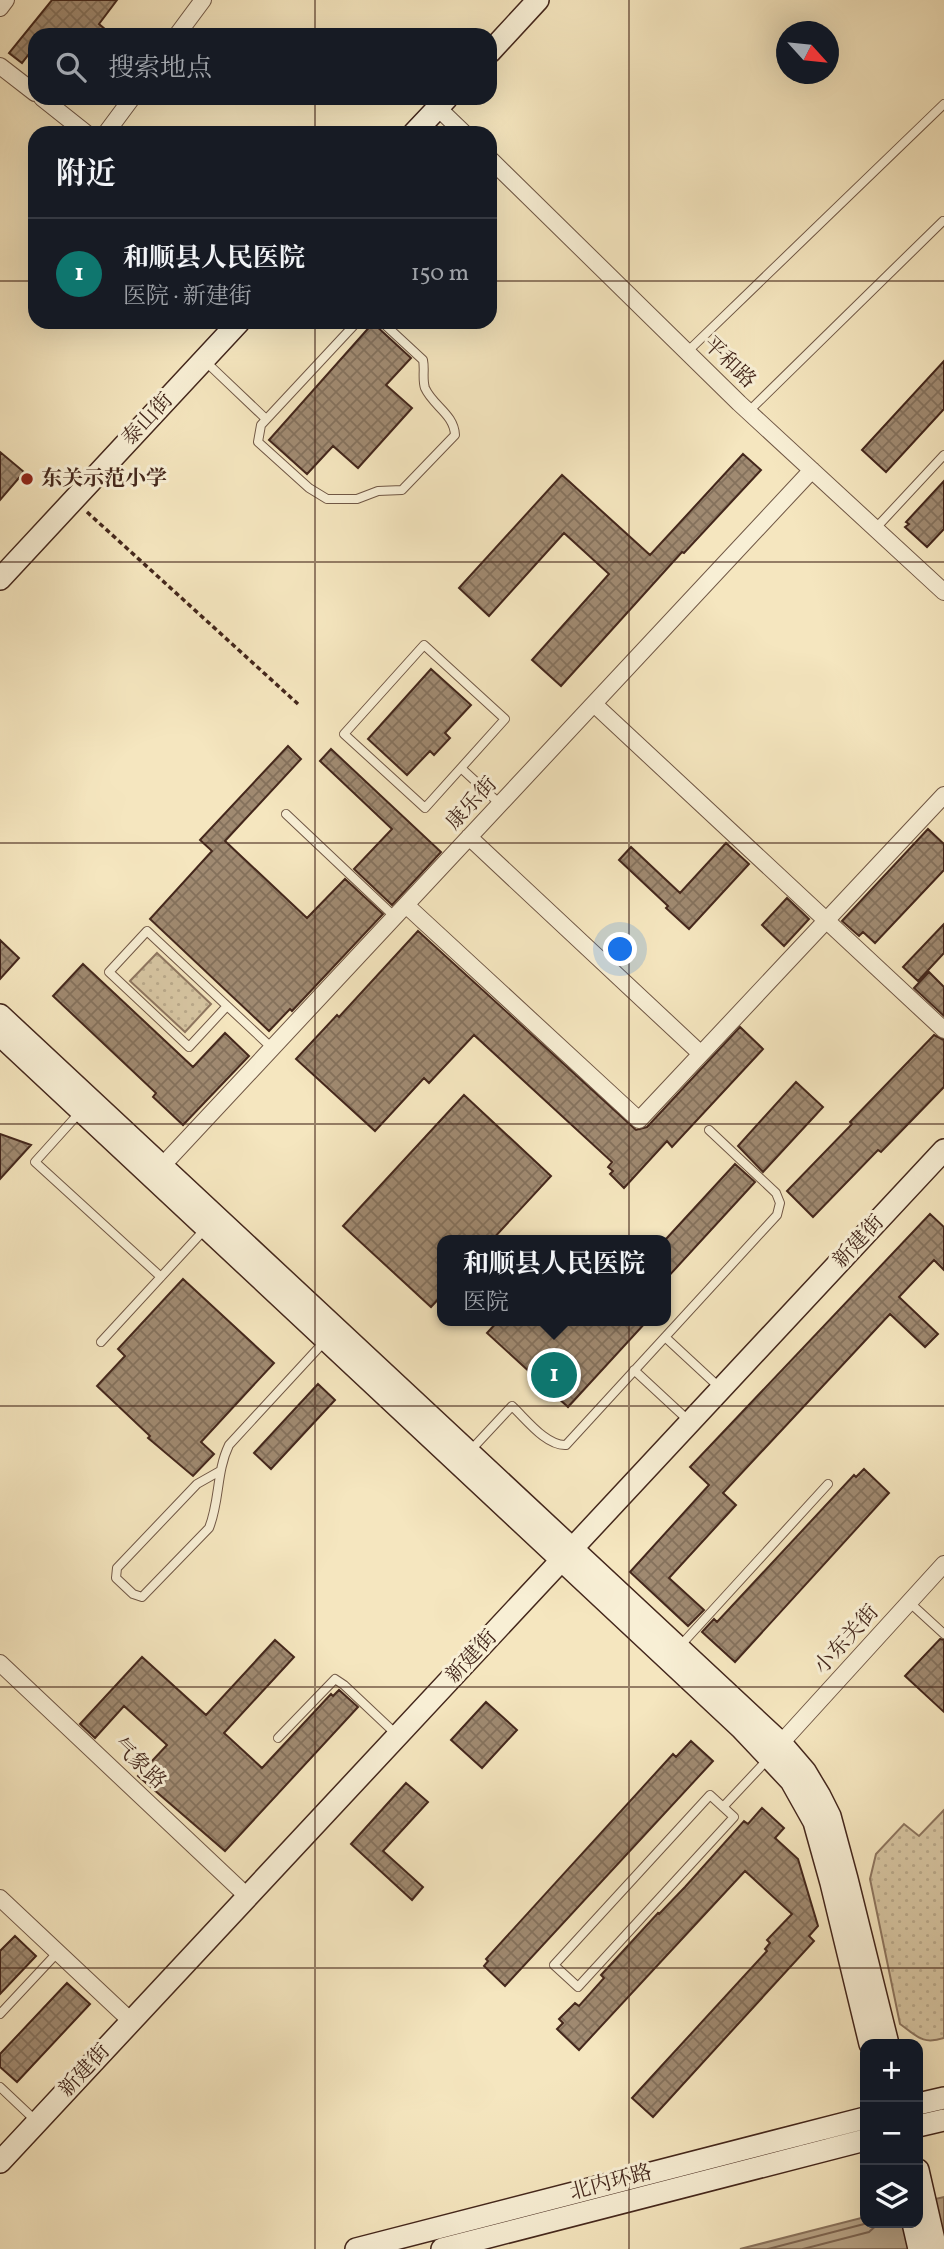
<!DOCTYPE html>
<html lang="zh">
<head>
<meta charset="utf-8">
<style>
	:root { --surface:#171b24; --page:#20242c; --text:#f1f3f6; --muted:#9ea1a6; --line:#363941; --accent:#0f766e }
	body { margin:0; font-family:Vollkorn,"Noto Serif SC",serif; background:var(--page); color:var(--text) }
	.controls { position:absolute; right:21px; bottom:21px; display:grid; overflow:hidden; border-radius:14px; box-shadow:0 7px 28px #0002 }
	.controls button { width:63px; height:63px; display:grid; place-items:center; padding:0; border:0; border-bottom:2px solid var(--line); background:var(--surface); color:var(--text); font:35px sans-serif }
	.compass { position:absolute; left:776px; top:21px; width:63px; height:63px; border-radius:50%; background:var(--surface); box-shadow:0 7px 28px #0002; rotate:117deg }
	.you { position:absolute; left:621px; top:950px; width:24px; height:24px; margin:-18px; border:5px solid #fff; border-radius:50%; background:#1a73e8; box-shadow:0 0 0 10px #1a73e833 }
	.badge { display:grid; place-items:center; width:46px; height:46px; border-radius:50%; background:var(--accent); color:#fff; font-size:23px; font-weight:700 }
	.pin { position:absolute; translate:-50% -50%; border:4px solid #fff; box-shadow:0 2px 7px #0006 }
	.popup { position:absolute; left:437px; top:1235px; width:234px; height:91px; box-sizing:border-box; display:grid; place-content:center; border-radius:14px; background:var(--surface); filter:drop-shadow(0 2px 5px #0005); font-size:23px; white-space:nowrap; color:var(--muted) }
	.popup b { font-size:26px; color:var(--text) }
	.popup::after { content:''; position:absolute; left:50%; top:100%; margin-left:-14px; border:14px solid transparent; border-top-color:var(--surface) }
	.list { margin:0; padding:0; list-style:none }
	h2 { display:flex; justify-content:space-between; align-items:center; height:91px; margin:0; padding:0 28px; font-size:30px }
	h2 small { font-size:23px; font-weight:400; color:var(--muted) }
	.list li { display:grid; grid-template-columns:46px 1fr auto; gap:21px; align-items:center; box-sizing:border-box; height:112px; padding:0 28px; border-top:2px solid var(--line) }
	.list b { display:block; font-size:26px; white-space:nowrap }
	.list p { margin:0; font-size:23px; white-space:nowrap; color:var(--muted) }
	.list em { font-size:23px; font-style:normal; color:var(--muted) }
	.icon { flex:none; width:38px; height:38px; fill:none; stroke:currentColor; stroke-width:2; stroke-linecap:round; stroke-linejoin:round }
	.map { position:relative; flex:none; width:944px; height:2249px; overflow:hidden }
	.search { position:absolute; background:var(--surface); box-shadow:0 7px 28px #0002; left:28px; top:28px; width:469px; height:77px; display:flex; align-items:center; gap:18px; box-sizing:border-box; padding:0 24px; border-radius:21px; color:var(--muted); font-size:26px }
	.panel { position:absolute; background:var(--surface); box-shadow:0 7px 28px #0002; left:28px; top:126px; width:469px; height:203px; border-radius:21px }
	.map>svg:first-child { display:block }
</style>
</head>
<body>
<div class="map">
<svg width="944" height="2249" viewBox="0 0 944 2249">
	<defs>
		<pattern id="grass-dots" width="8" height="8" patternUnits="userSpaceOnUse" patternTransform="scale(1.75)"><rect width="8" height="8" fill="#d7c6a3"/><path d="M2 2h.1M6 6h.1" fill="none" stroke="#baaa8c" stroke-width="1.8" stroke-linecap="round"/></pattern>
		<pattern id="building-cross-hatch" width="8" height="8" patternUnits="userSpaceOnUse" patternTransform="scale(1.75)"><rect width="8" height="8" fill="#a08a71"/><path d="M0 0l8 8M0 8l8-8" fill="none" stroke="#84715c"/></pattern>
	</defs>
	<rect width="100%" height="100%" fill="#f5e6bf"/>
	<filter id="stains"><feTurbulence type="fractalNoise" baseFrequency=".00286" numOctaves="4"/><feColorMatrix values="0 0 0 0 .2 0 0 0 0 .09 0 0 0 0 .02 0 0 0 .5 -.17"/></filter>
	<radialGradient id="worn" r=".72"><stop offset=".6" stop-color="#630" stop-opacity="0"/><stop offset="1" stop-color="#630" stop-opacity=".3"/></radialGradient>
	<path fill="url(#grass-dots)" stroke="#8e7660" stroke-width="2" d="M157,953L211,1004L185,1032L130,981Z
		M944,1810V2038C922,2045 917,2036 900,2024L870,1879L876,1854L904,1824L919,1836Z"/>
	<path fill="#b9a588" stroke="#8a735d" stroke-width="2" d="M944,2197V2249H740L865,2217V2223H918V2203Z"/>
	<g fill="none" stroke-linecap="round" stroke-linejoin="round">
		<path stroke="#7e6652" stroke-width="2" d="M768,2249L868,2223
			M803,2249L869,2232L879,2223"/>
	</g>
	<path fill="url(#building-cross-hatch)" stroke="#44271c" stroke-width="2" d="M52,0H117L99,24L112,35H35V46L22,63L9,53Z
		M373,323L411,358L386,385L412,408L358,468L333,446L307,474L269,440Z
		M944,361V409L886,472L862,450Z
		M0,452L24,472L0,500Z
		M743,454L761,470L684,553L682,552L561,686L532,660L609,574L564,533L489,616L459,588L562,475L650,555Z
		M944,481V529L927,547L905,527L909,524L906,522Z
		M431,669L471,705L445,733L450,738L434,755L430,751L407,775L368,739Z
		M288,746L301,759L225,841L307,918L345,879L383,914L292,1011L290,1009L269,1031L150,919L212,851L200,840Z
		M331,749L441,852L392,905L354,869L392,829L320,761Z
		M928,829L944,844V870L875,943L863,932L859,936L842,921Z
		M726,843L749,864L689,929L666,908L668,906L619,860L631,847L680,893Z
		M787,898L809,919L784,946L762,925Z
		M944,924V953L918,981L903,967Z
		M418,931L636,1130L647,1127L740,1027L763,1049L672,1147L667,1141L624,1188L610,1174L613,1171L608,1167L612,1162L474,1035L429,1083L424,1078L375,1131L296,1059L337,1015L339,1017Z
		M0,940L19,958L0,979Z
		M83,964L193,1067L225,1033L249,1056L183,1125L153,1097L156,1093L53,996Z
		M929,972L944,987V1016L914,988Z
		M934,1035L944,1040V1087L881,1152L878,1150L813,1217L787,1191L852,1124L850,1122Z
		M796,1082L823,1107L763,1172L738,1146Z
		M464,1095L551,1176L492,1240H442V1295L431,1307L343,1226Z
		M0,1134L31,1145L0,1179Z
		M735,1164L755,1182L666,1279V1239Z
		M930,1214L944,1227V1270L934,1260L899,1297L938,1334L925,1347L890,1314L723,1493L736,1505L669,1578L704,1610L688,1626L630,1572L709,1485L690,1467Z
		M183,1279L274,1363L201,1442L214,1454L193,1476L148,1438L150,1436L97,1386L125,1356L118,1349Z
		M498,1321H647L568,1407L487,1333Z
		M318,1384L335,1400L271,1469L254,1453Z
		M864,1469L889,1493L735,1662L702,1632L714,1619L717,1622L854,1475L856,1477Z
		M940,1639L944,1640V1712L905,1676Z
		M275,1640L294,1657L224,1733L262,1768L331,1694L333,1696L339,1690L358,1707L225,1851L138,1776L167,1745L124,1706L95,1738L80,1724L142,1657L206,1715Z
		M486,1702L517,1730L482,1768L451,1740Z
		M691,1741L713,1761L505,1986L484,1966L488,1961L486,1959L673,1754L676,1757Z
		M406,1783L428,1802L383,1851L423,1887L412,1900L351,1844Z
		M762,1808L784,1828L775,1838L798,1859L818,1926L809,1936L814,1941L653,2117L632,2098L767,1951L765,1949L770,1943L767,1940L792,1914L745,1871L579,2050L557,2029L563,2023L559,2019L575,2003L579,2006L604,1978L601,1975L658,1913L659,1914L685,1887L744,1821L748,1824Z
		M15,1936L36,1956L0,1994V1951Z
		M67,1983L90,2004L17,2082L0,2067V2054Z"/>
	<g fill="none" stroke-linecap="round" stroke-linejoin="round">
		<defs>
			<path id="lane" d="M357,322L261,425L258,442L309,488L327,499H357L378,491L402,490L455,435C454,414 433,406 425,388C422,379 425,369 423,360L382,322
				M687,352L944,104
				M205,361L266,419
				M748,412L943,221
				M875,529L944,455
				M424,645L505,719L425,808L344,734Z
				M461,768L500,804
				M286,814L395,917
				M227,1006L189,1047L109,972L147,931L272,1048
				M81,1111L35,1162L161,1277
				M665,1337L719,1387
				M101,1342L206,1228
				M634,1370L689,1421
				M470,1451L512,1406C526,1419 546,1446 566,1445L777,1215L780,1203L776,1193L709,1130
				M220,1471L197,1484L117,1568L116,1578L133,1594L142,1597L209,1528C220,1501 216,1472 229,1445L324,1342
				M909,1602L944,1634
				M680,1646L828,1484
				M278,1738L335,1679L344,1685L396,1734
				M710,1795L734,1817L578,1987L554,1965Z
				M723,1807L769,1758
				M0,2014L58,1952
				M0,2087L35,2120"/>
			<path id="street" d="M0,8L6,0
				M177,35L203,0
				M0,66L35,93
				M42,98L86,133
				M438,108L464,133
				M106,133L132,98
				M490,159L739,403L944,592
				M594,704L944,1030
				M469,837L701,1054
				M406,905L639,1120L944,795
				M162,1166L812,470
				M0,1663L248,1897
				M781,1743L944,1564
				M0,1898L132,2022"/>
			<path id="secondary" d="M490,52L538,0
				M414,133L447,98
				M0,579L239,322
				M0,1015L781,1743L805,1771L820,1796L830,1816L847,1879L888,2044
				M0,1035L741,1728L791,1781L814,1822L831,1883L870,2044
				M918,2104L944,2098
				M918,2126L944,2120
				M0,2162L944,1150
				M918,2170L936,2249
				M913,2223L919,2249
				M356,2249L865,2118
				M442,2249L865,2140"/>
		</defs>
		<use href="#lane" stroke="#705745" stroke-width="10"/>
		<use href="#street" stroke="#705745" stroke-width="18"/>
		<use href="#secondary" stroke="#44271c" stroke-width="24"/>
		<path stroke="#44271c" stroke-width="3.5" stroke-dasharray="5 3.5" stroke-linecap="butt" d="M87,512L298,704"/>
		<use href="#lane" stroke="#f8efd5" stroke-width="8"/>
		<use href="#street" stroke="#f8efd5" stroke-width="16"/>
		<use href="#secondary" stroke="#f8efd5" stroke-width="21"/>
	</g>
	<path fill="none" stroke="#44271c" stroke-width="2" stroke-opacity="0.55" d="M315,0V35M629,0V2249M315,98V133M0,281H35M490,281H944M315,322V2249M0,562H944M0,843H944M0,1124H944M0,1406H944M0,1687H944M0,1968H944"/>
	<circle fill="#8f2418" stroke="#f8efd5" stroke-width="2.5" cx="27" cy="479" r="7"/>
	<g text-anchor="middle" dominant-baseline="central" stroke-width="6" stroke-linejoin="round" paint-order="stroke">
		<g font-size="21" fill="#44271c" stroke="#f8efd5">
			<text transform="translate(729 363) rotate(44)">平和路</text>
			<text transform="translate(148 420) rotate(-47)">泰山街</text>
			<text transform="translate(472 804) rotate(-47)">康乐街</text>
			<text transform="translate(859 1242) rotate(-47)">新建街</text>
			<text transform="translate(847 1640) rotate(-48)">小东关街</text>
			<text transform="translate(472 1657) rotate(-47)">新建街</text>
			<text transform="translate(139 1764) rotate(43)">气象路</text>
			<text transform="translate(85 2071) rotate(-47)">新建街</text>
			<text transform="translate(611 2183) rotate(-15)">北内环路</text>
		</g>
		<g font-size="21" font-weight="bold" fill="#44271c" stroke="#f8efd5" text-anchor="start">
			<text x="41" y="479">东关示范小学</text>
		</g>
	</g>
	<rect width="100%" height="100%" filter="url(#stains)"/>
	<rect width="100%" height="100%" fill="url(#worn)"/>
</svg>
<div class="controls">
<button>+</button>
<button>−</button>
<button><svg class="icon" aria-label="layers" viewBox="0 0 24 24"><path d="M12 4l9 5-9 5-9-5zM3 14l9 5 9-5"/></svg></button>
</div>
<svg class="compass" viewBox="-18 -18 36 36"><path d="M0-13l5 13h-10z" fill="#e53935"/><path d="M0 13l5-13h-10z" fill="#9ea1a6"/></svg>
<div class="you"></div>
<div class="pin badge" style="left:554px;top:1375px">1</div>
<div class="popup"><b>和顺县人民医院</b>医院</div>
<div class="search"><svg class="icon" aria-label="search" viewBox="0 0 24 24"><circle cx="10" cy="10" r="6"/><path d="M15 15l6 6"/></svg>搜索地点</div>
<section class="panel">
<h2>附近<small></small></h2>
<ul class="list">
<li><span class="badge">1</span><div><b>和顺县人民医院</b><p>医院 · 新建街</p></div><em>150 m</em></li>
</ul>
</section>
</div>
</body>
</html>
